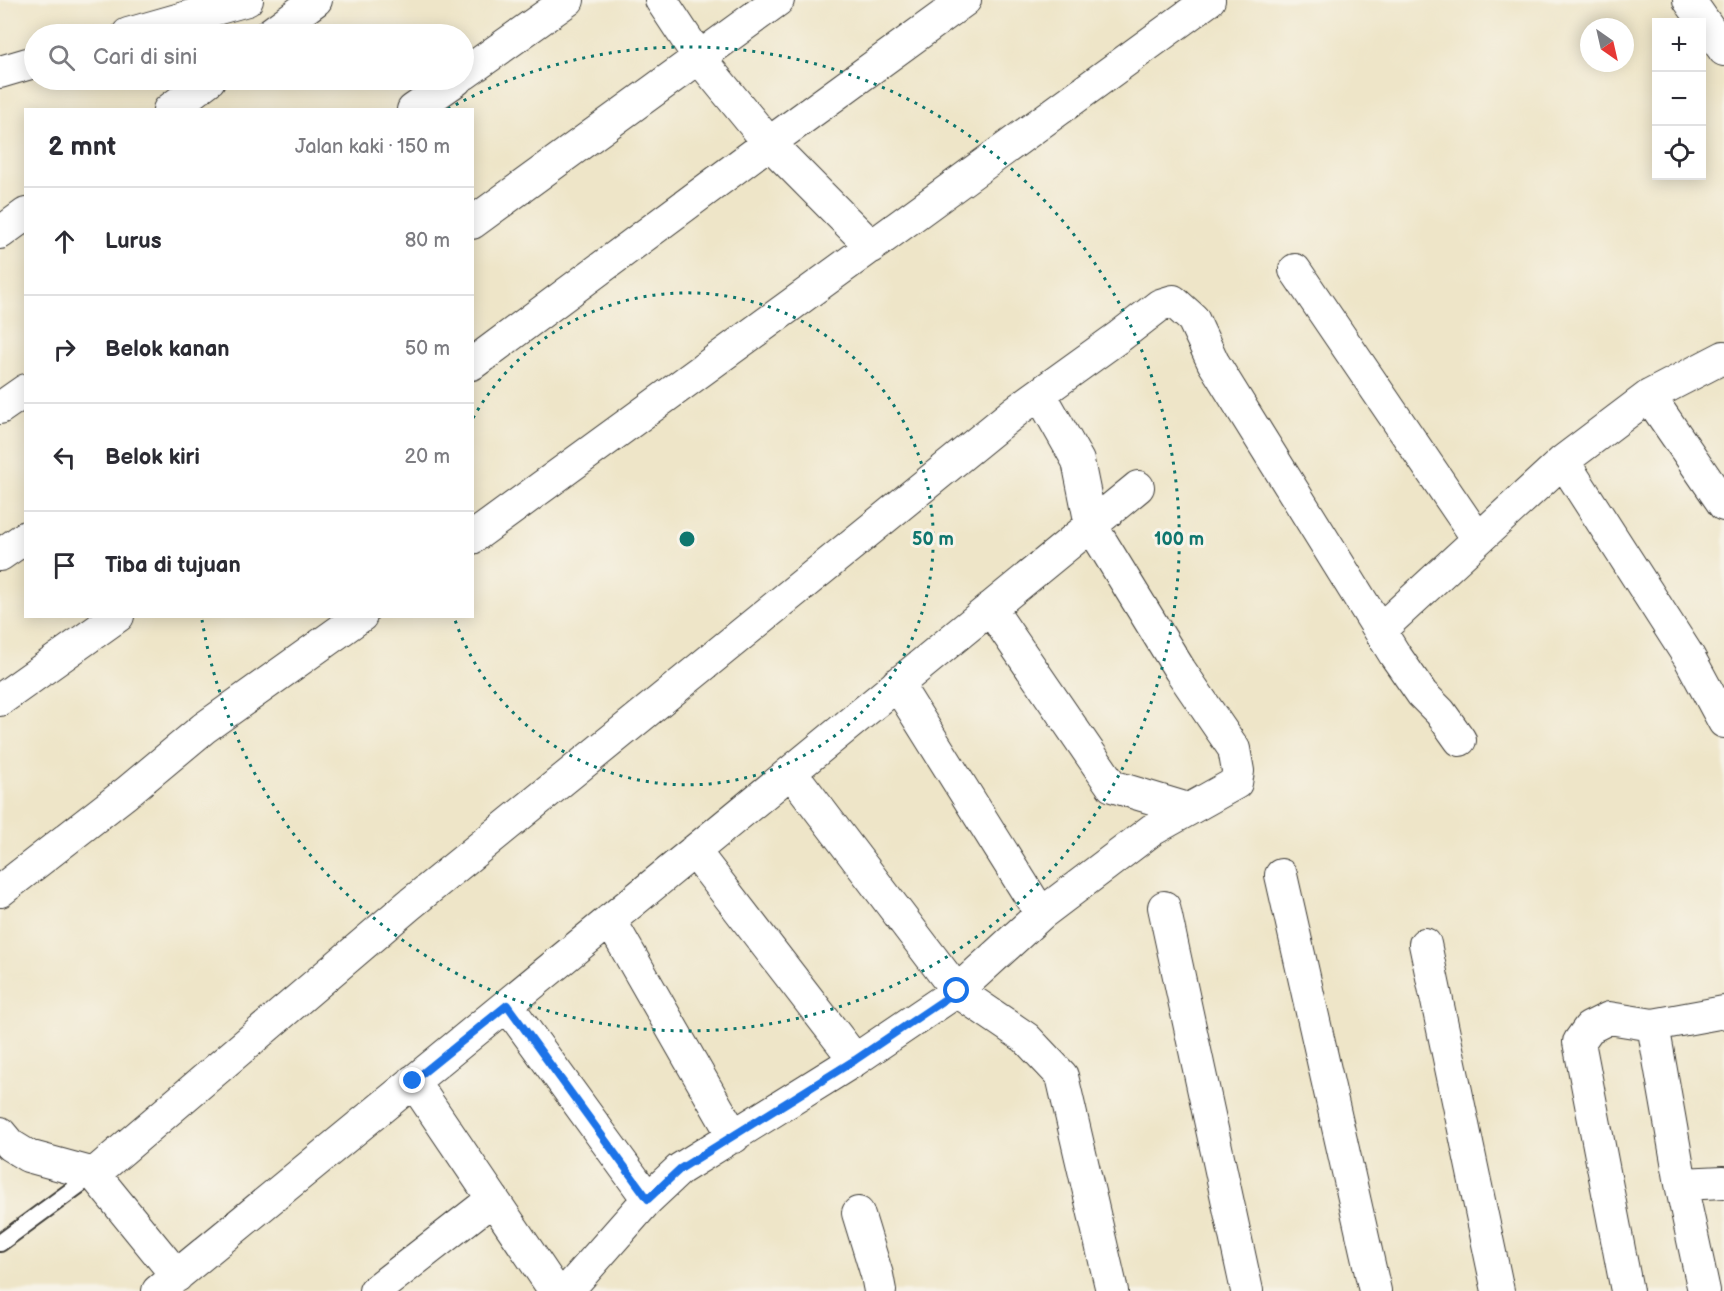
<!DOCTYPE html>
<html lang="id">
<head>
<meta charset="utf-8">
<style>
	:root { --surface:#fff; --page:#f2f2f3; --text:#2b2b33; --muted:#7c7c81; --line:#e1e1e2 }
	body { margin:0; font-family:"Balsamiq Sans",sans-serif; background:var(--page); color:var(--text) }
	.controls { position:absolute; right:18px; top:18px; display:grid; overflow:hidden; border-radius:0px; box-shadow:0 3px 15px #0003 }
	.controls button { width:54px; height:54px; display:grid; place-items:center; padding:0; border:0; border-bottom:2px solid var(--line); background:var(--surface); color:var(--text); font:30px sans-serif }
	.compass { position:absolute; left:1580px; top:18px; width:54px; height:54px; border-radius:50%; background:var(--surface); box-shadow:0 3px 15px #0003; rotate:146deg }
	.stop { position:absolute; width:18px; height:18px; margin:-14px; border:4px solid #1a73e8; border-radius:50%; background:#fff }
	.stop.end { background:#1a73e8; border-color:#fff; box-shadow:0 2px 6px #0008 }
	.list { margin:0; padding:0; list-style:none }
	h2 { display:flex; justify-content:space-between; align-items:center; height:78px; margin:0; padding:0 24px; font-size:26px }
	h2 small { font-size:20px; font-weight:400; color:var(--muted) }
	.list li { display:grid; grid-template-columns:39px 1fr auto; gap:18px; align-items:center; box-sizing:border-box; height:108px; padding:0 24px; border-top:2px solid var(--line) }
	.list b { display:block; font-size:22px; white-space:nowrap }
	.list em { font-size:20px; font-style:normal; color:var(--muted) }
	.icon { flex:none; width:33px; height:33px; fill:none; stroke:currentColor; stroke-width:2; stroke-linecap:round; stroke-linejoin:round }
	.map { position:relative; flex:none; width:1724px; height:1291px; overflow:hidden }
	.search { position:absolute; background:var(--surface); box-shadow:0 3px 15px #0003; left:24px; top:24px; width:450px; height:66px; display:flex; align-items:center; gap:15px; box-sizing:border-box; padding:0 21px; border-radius:33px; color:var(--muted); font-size:22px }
	.panel { position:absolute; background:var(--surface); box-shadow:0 3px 15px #0003; left:24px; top:108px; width:450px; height:510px; border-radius:0px }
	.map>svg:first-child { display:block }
</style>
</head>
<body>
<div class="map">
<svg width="1724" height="1291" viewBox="0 0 1724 1291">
	<rect width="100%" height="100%" fill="#f7f3e8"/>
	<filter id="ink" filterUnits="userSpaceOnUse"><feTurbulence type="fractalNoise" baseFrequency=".0167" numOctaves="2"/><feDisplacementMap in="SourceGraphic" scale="12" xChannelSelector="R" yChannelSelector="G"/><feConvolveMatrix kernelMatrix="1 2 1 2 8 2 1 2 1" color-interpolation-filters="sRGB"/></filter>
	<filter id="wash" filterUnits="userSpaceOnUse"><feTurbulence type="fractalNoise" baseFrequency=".008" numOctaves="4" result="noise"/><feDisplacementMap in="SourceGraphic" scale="24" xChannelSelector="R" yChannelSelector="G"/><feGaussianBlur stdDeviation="1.35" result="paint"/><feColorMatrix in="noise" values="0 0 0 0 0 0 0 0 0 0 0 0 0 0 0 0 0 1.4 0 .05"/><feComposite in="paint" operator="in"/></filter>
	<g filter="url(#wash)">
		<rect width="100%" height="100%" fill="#eee5c8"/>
	</g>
	<g filter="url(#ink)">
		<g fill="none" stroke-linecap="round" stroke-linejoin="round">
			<defs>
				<path id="service" d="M0,1243L94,1174"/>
				<path id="minor" d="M661,0L700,59L769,143L872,247
					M1689,0L1724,50
					M128,34L247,0
					M270,34L316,0
					M0,72L34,62
					M464,74L568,0
					M169,110L209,80
					M413,110L456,80
					M472,223L778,0
					M0,233L26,214
					M1295,270L1478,539
					M472,364L769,143L965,0
					M1649,396L1724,505
					M0,408L26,390
					M1563,461L1689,657L1724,722
					M472,538L1209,0
					M0,555L26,537
					M990,608L1112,786L1188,809
					M1380,630L1563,461L1649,396L1724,357
					M897,684L1041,914
					M0,700L118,616
					M791,772L957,991L1026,1038L1062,1076L1112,1291
					M694,851L855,1060
					M1281,875L1375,1291
					M0,891L126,793L204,728L361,616
					M1164,907L1247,1291
					M610,920L734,1137
					M1425,944L1498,1291
					M507,1005L648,1199L567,1291
					M413,1081L555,1291
					M0,1133L10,1145L28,1156L94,1174L177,1276
					M94,1174L409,905L1016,411L1120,336L1160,305L1173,301L1193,319L1213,362L1395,655L1422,694L1440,712L1460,740
					M1681,1184L1724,1182
					M648,1199L680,1169L855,1060L957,991L1041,914L1152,830L1236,783L1238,771L1234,749L1180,670L1091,525L1078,461L1040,394
					M858,1213L877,1275L880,1291
					M158,1291L1138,487
					M375,1291L493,1199
					M1627,1291L1579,1042L1589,1028L1609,1018L1653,1025
					M1704,1291L1681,1184L1653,1025L1724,1012"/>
			</defs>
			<use href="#service" stroke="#3c3a36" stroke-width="20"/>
			<use href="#minor" stroke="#3c3a36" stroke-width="34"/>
			<use href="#service" stroke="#fff" stroke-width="16"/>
			<use href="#minor" stroke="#fff" stroke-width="32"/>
		</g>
	</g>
	<g fill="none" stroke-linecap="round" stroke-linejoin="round" filter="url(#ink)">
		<path stroke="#1a73e8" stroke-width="8" d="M413,1081L507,1005L648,1199L680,1169L855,1060L957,991"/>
	</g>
	<g fill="none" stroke="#0f766e" stroke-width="3" stroke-dasharray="3 6">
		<path d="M473 418A246 246 0 1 1 454 617"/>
		<path d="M448 109A492 492 0 1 1 202 620"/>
	</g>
	<circle cx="687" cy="539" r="9" fill="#0f766e" stroke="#f7f3e8" stroke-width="3"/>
	<g font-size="18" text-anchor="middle" font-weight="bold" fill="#0f766e" stroke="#f7f3e8" stroke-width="6" stroke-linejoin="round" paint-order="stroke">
		<text x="933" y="545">50 m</text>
		<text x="1179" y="545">100 m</text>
	</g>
</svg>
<div class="controls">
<button>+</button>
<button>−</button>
<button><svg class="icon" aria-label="locate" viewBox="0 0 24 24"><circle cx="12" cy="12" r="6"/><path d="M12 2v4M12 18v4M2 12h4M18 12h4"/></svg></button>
</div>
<svg class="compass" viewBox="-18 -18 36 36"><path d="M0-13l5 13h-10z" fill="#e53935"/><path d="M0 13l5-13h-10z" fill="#7c7c81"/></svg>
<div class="stop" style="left:957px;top:991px"></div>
<div class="stop end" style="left:413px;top:1081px"></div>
<div class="search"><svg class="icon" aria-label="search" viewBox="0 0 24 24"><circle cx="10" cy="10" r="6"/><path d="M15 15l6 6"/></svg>Cari di sini</div>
<section class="panel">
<h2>2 mnt<small>Jalan kaki · 150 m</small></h2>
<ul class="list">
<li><svg class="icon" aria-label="ahead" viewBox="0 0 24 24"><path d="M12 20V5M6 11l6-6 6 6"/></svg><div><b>Lurus</b></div><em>80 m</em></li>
<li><svg class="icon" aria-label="right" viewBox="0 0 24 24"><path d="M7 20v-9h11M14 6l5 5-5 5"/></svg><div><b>Belok kanan</b></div><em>50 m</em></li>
<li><svg class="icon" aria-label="left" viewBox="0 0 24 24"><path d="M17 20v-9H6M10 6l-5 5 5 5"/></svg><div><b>Belok kiri</b></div><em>20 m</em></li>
<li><svg class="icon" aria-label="arrive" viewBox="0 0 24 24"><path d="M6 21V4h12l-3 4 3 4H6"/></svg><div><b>Tiba di tujuan</b></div></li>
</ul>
</section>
</div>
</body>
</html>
